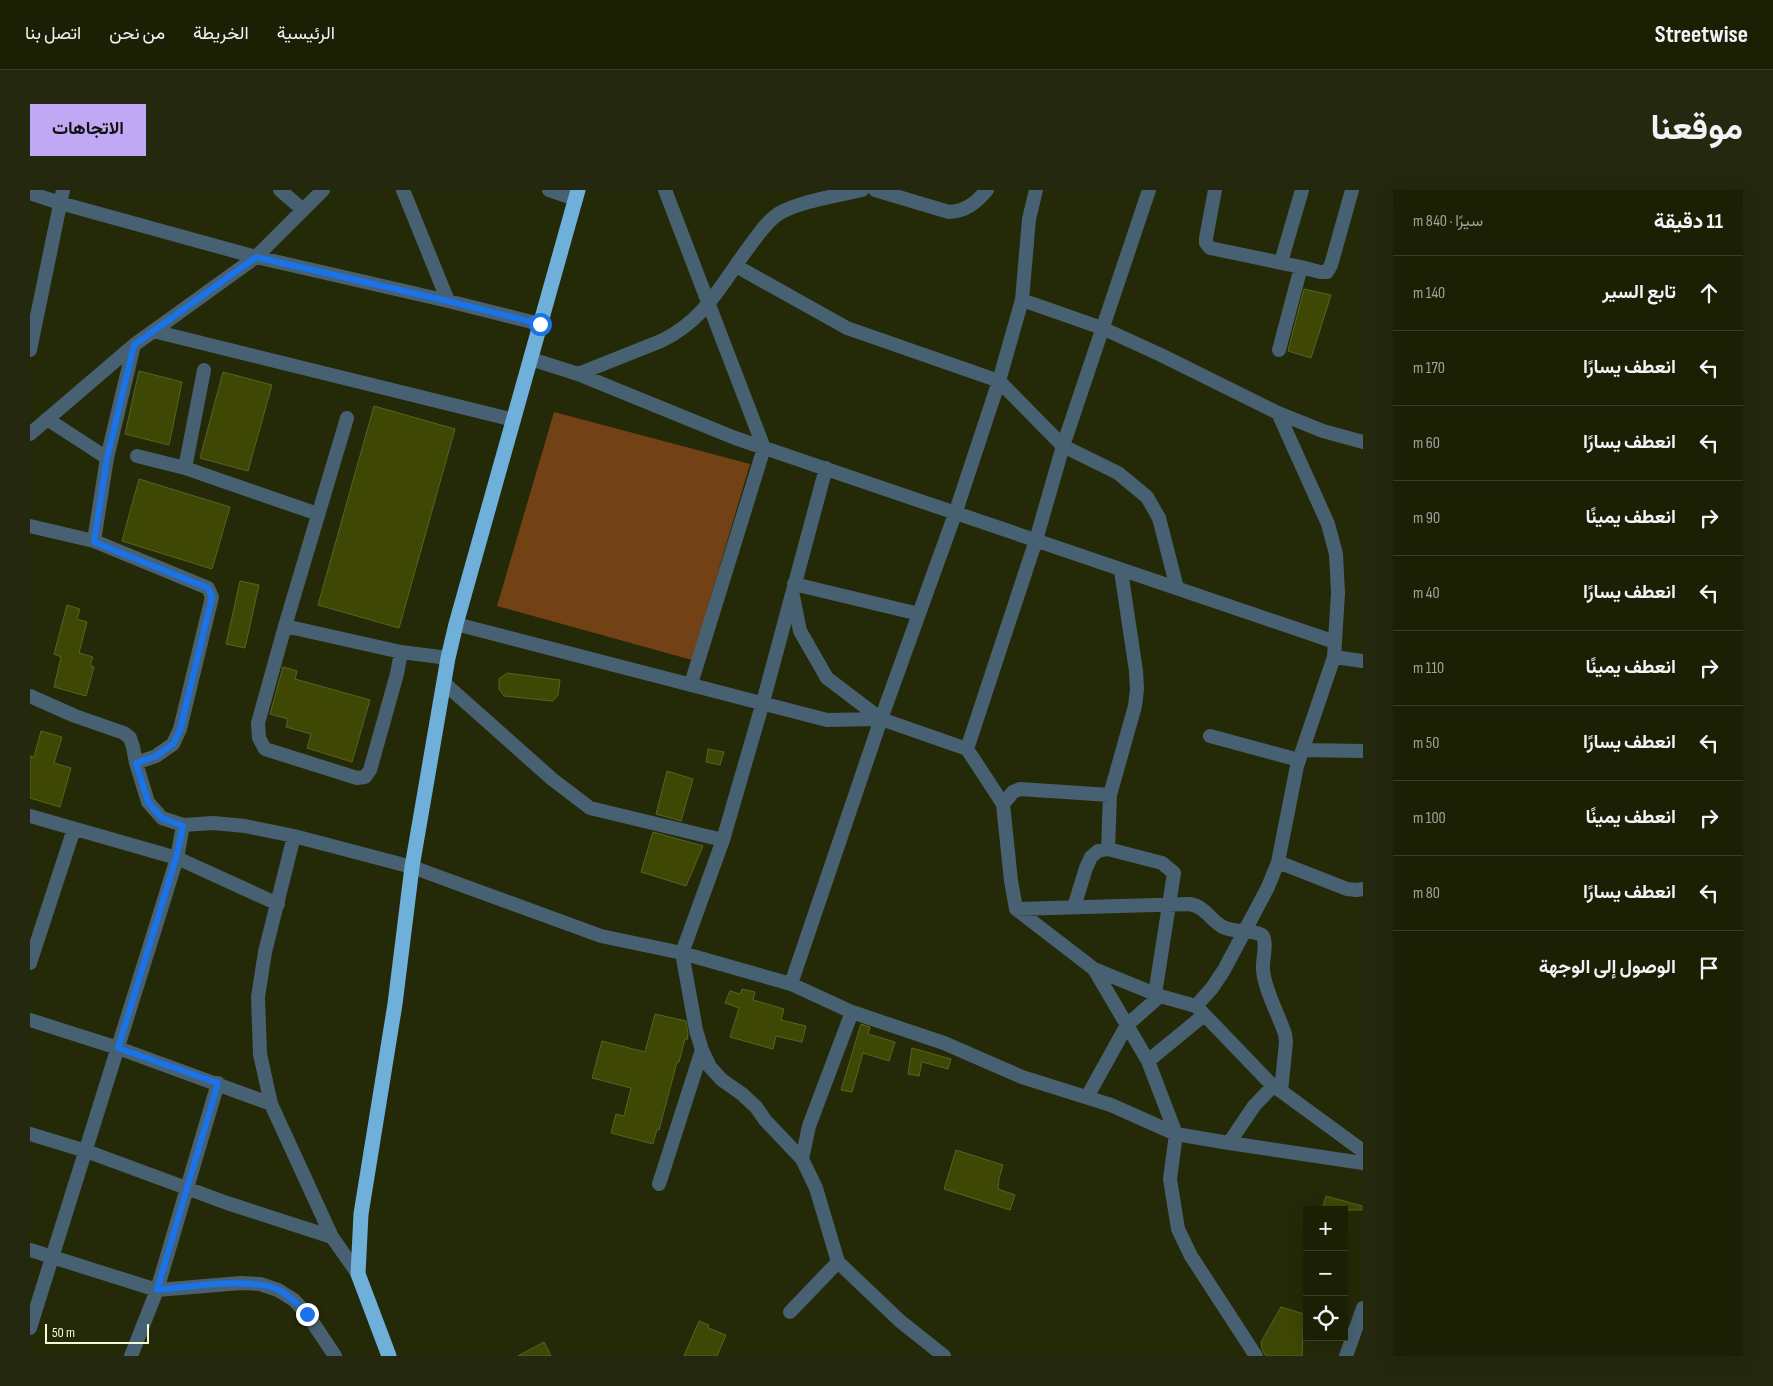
<!DOCTYPE html>
<html lang="ar">
<head>
<meta charset="utf-8">
<style>
	:root { --surface:#1b2005; --page:#24280f; --text:#f1f3f6; --muted:#a0a39a; --line:#393e27; --accent:#c0a8f4 }
	body { margin:0; font-family:"Sofia Sans Condensed",Vazirmatn,sans-serif; background:var(--page); color:var(--text); direction:rtl }
	.controls { position:absolute; right:15px; bottom:15px; display:grid; overflow:hidden; border-radius:0px; box-shadow:0 5px 20px #0002 }
	.controls button { width:45px; height:45px; display:grid; place-items:center; padding:0; border:0; border-bottom:1px solid var(--line); background:var(--surface); color:var(--text); font:25px sans-serif }
	.scale { position:absolute; left:15px; bottom:12px; width:104px; box-sizing:border-box; padding-left:5px; border:2px solid #f1f9d7; border-top:0; font-size:14px; line-height:18px; white-space:nowrap; color:#f1f9d7; -webkit-text-stroke:4px #242a07; paint-order:stroke }
	.stop { position:absolute; width:15px; height:15px; margin:-11px; border:4px solid #1a73e8; border-radius:50%; background:#fff }
	.stop.end { background:#1a73e8; border-color:#fff; box-shadow:0 1px 5px #0008 }
	.list { margin:0; padding:0; list-style:none }
	h2 { display:flex; justify-content:space-between; align-items:center; height:65px; margin:0; padding:0 20px; font-size:21px }
	h2 small { font-size:16px; font-weight:400; color:var(--muted) }
	.list li { display:grid; grid-template-columns:32px 1fr auto; gap:15px; align-items:center; box-sizing:border-box; height:75px; padding:0 20px; border-top:1px solid var(--line) }
	.list b { display:block; font-size:19px; white-space:nowrap }
	.list em { font-size:16px; font-style:normal; color:var(--muted) }
	.icon { flex:none; width:28px; height:28px; fill:none; stroke:currentColor; stroke-width:2; stroke-linecap:round; stroke-linejoin:round }
	.map { position:relative; flex:none; width:1333px; height:1166px; overflow:hidden; direction:ltr; border-radius:0px }
	header { display:flex; align-items:center; gap:30px; box-sizing:border-box; height:70px; padding:0 25px; background:var(--surface); border-bottom:1px solid var(--line) }
	header strong { font-size:24px }
	nav { display:flex; gap:28px; margin-inline-start:auto; font-size:18px }
	.intro { display:flex; align-items:center; justify-content:space-between; box-sizing:border-box; height:120px; padding:0 30px }
	h1 { margin:0; font-size:35px }
	.button { padding:12px 22px; border-radius:0px; background:var(--accent); color:#111; font-size:18px; font-weight:700 }
	main { display:flex; gap:30px; padding:0 30px }
	aside { flex:1; background:var(--surface); border-radius:0px; box-shadow:0 5px 20px #0002 }
	.map>svg:first-child { display:block }
</style>
</head>
<body>
<header>
<strong>Streetwise</strong>
<nav><a>الرئيسية</a><a>الخريطة</a><a>من نحن</a><a>اتصل بنا</a></nav>
</header>
<div class="intro"><h1>موقعنا</h1><a class="button">الاتجاهات</a></div>
<main>
<aside>
<h2>11 دقيقة<small>سيرًا · 840 m</small></h2>
<ul class="list">
<li><svg class="icon" aria-label="ahead" viewBox="0 0 24 24"><path d="M12 20V5M6 11l6-6 6 6"/></svg><div><b>تابع السير</b></div><em>140 m</em></li>
<li><svg class="icon" aria-label="left" viewBox="0 0 24 24"><path d="M17 20v-9H6M10 6l-5 5 5 5"/></svg><div><b>انعطف يسارًا</b></div><em>170 m</em></li>
<li><svg class="icon" aria-label="left" viewBox="0 0 24 24"><path d="M17 20v-9H6M10 6l-5 5 5 5"/></svg><div><b>انعطف يسارًا</b></div><em>60 m</em></li>
<li><svg class="icon" aria-label="right" viewBox="0 0 24 24"><path d="M7 20v-9h11M14 6l5 5-5 5"/></svg><div><b>انعطف يمينًا</b></div><em>90 m</em></li>
<li><svg class="icon" aria-label="left" viewBox="0 0 24 24"><path d="M17 20v-9H6M10 6l-5 5 5 5"/></svg><div><b>انعطف يسارًا</b></div><em>40 m</em></li>
<li><svg class="icon" aria-label="right" viewBox="0 0 24 24"><path d="M7 20v-9h11M14 6l5 5-5 5"/></svg><div><b>انعطف يمينًا</b></div><em>110 m</em></li>
<li><svg class="icon" aria-label="left" viewBox="0 0 24 24"><path d="M17 20v-9H6M10 6l-5 5 5 5"/></svg><div><b>انعطف يسارًا</b></div><em>50 m</em></li>
<li><svg class="icon" aria-label="right" viewBox="0 0 24 24"><path d="M7 20v-9h11M14 6l5 5-5 5"/></svg><div><b>انعطف يمينًا</b></div><em>100 m</em></li>
<li><svg class="icon" aria-label="left" viewBox="0 0 24 24"><path d="M17 20v-9H6M10 6l-5 5 5 5"/></svg><div><b>انعطف يسارًا</b></div><em>80 m</em></li>
<li><svg class="icon" aria-label="arrive" viewBox="0 0 24 24"><path d="M6 21V4h12l-3 4 3 4H6"/></svg><div><b>الوصول إلى الوجهة</b></div></li>
</ul>
</aside>
<div class="map">
<svg width="1333" height="1166" viewBox="0 0 1333 1166">
	<rect width="100%" height="100%" fill="#242a07"/>
	<path fill="#724116" d="M524,222L720,274L662,470L467,416Z"/>
	<path fill="#3e4704" stroke="#596421" d="M1274,99L1301,105L1281,168L1258,161Z
		M109,181L152,192L139,255L95,244Z
		M193,182L242,195L218,281L170,268Z
		M344,216L425,239L369,438L288,415Z
		M109,289L200,317L182,379L92,351Z
		M210,391L229,395L215,458L196,454Z
		M37,415L50,419L47,429L57,432L49,463L63,467L60,475L64,477L56,506L24,497L31,467L24,464Z
		M253,477L267,481L265,489L340,510L322,572L277,558L281,544L256,537L258,529L240,524Z
		M477,483L530,490L528,505L523,511L474,506L469,499V489Z
		M11,541L32,547L24,573L41,578L30,617L0,608V566L4,567Z
		M678,559L694,562L690,575L676,572Z
		M637,581L663,589L651,631L626,624Z
		M623,642L673,656L656,696L611,682Z
		M712,799L725,802L723,810L754,819L751,830L776,836L772,852L746,846L743,859L700,847L709,818L695,813L700,801L710,804Z
		M625,824L656,831L658,844L657,850L655,849L649,872H647L629,940L627,939L623,954L581,943L586,924L594,926L601,898L562,888L572,851L615,862Z
		M831,834L840,837L838,844L865,852L859,871L833,863L822,902L811,900Z
		M882,858L921,869L918,879L892,872L889,886L878,884Z
		M926,960L973,975L969,989L968,999L985,1005L980,1020L914,999Z
		M1296,1006L1332,1016V1020H1292Z
		M1251,1117L1274,1124L1272,1166H1239L1235,1165L1232,1159L1231,1152Z
		M669,1131L679,1135L678,1138L696,1145L687,1166H654Z
		M514,1152L521,1166H488Z"/>
	<g fill="none" stroke-linecap="round" stroke-linejoin="round">
		<path stroke="#476172" stroke-width="14" d="M250,0L272,19
			M373,0L418,111
			M519,0L546,9
			M635,0L734,258L661,494
			M845,0L919,22C936,21 946,13 957,0
			M1185,0L1176,48V53L1180,58L1271,77L1290,82H1297L1301,75L1322,0
			M0,3L30,13L226,67L418,111L510,134
			M1251,72L1272,0
			M706,76L817,138L969,191L1033,256L1088,283L1117,307L1129,328L1147,398
			M992,110L1072,138L1131,165L1248,223L1293,241L1333,252
			M123,141L484,230
			M0,160L33,0
			M1249,160L1271,77
			M501,169L548,184L705,248L1305,452
			M548,184L631,151C673,131 690,97 716,61C726,48 734,34 748,24C769,11 807,6 832,0
			M317,228L255,436L228,533L229,548L235,559L327,588L335,587L340,580L367,484L371,462
			M17,229L77,268
			M0,244L104,155L226,67L293,0
			M107,266L155,278L288,324
			M155,278L174,180
			M796,278L733,512L693,650L652,763L666,840L672,860L680,877L692,890L712,904L726,917L735,930L772,969L786,998L808,1072L870,1131L914,1166
			M0,336L64,351L178,398L182,407L150,539L143,554L126,566L106,573
			M64,351L77,268L104,155
			M764,394L889,424
			M763,406L770,441L797,488L851,529
			M426,434L797,530L851,529L937,559L973,614L981,691L986,719L1064,779L1130,806L1166,816L1240,893L1333,961
			M255,436L371,462L418,468
			M1304,467L1333,471
			M414,493L522,589L560,618L693,650
			M0,506L45,526L94,543L100,548L103,557L106,573L118,612L132,628L153,635L183,633L215,636L264,646L382,677L571,746L652,763L761,794L822,822L914,853L992,887L1081,915L1146,944L1199,953L1333,973
			M1180,546L1269,570
			M937,559L1006,350L1033,256L1119,0
			M1273,560L1333,561
			M973,614L983,602L990,599L1080,605
			M0,626L147,668L248,714
			M264,646L235,762L228,807L230,864L241,914L302,1047L328,1084
			M1078,659L1080,605L1105,516L1107,499L1106,481L1091,381
			M1248,672L1317,699L1327,700L1333,699
			M1044,717L1056,678L1061,667L1068,661L1078,659L1132,673L1144,683L1125,804
			M986,719L1160,714C1176,717 1180,730 1193,737C1205,743 1220,739 1232,745C1238,753 1232,769 1233,780C1235,801 1248,823 1255,844L1256,852L1251,901
			M0,773L44,639
			M1064,779L1118,871L1146,944L1140,989L1148,1039L1161,1066L1226,1166
			M761,794L851,529L925,324L969,191L992,110L999,29L1006,0
			M1166,816L1182,798L1194,780L1238,697L1248,672L1267,576L1304,467L1308,403L1306,364L1298,334L1248,223
			M0,830L88,858L241,914
			M1118,871L1174,825
			M1057,907L1097,835L1130,806
			M0,944L56,961L197,1013L302,1047
			M1199,953L1224,916L1244,895
			M772,969L779,936L822,822
			M629,994L672,860
			M0,1060L127,1100L211,1093L230,1094L248,1100L264,1110L277,1124L305,1166
			M760,1122L808,1072
			M0,1138L124,742L147,668L153,635
			M101,1166L127,1100L188,893
			M1316,1166L1333,1118"/>
		<path stroke="#6fb0db" stroke-width="15" d="M359,1166L328,1084L331,1024L365,814L382,677L418,468L426,434L548,0"/>
	</g>
	<g fill="none" stroke-linecap="round" stroke-linejoin="round">
		<path stroke="#1a73e8" stroke-width="6" d="M277,1124C268,1114 259,1105 247,1099C218,1087 160,1097 127,1100L188,893L88,858L146,668L153,636L132,628L118,612L106,573L126,566L143,554L150,540L182,407L178,398L64,352L77,268L104,155L226,67L418,111L510,134"/>
	</g>
</svg>
<div class="controls">
<button>+</button>
<button>−</button>
<button><svg class="icon" aria-label="locate" viewBox="0 0 24 24"><circle cx="12" cy="12" r="6"/><path d="M12 2v4M12 18v4M2 12h4M18 12h4"/></svg></button>
</div>
<div class="scale">50 m</div>
<div class="stop" style="left:510px;top:134px"></div>
<div class="stop end" style="left:277px;top:1124px"></div>
</div>
</main>
</body>
</html>
